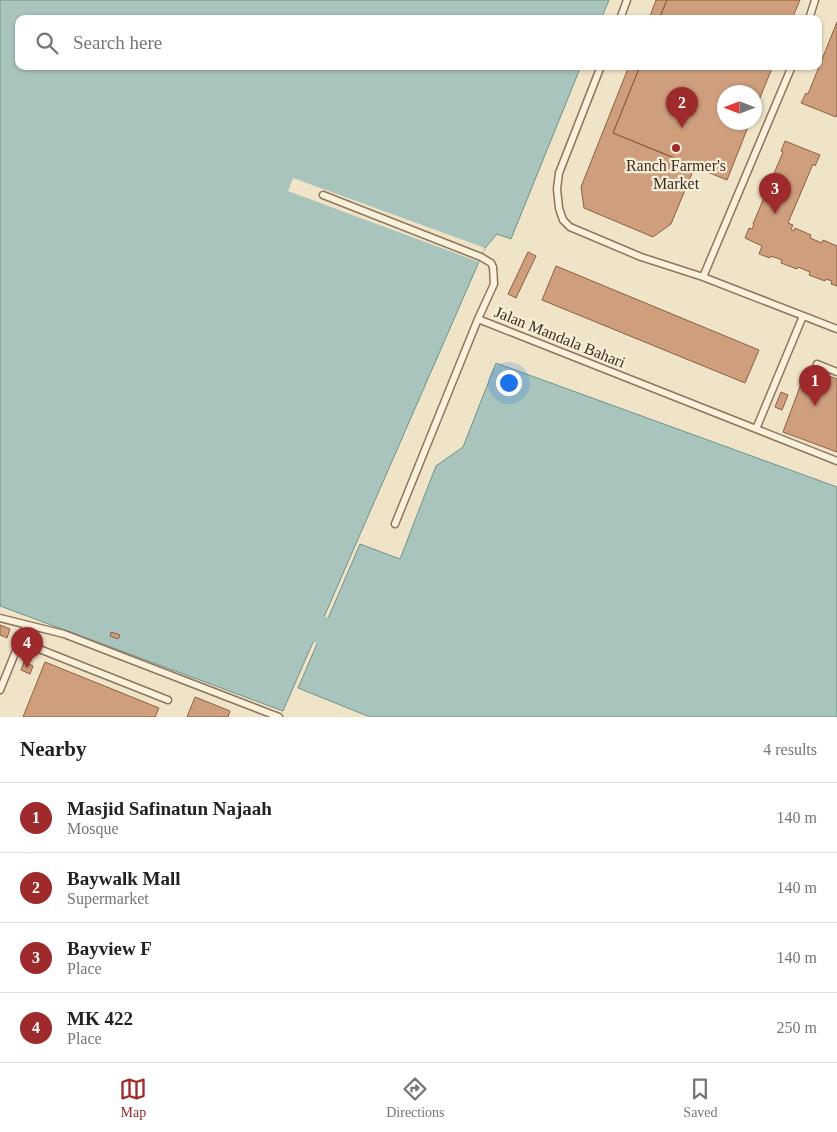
<!DOCTYPE html>
<html lang="en">
<head>
<meta charset="utf-8">
<style>
	:root { --surface:#fff; --page:#f6f6f6; --text:#222; --muted:#767676; --line:#e0e0e0; --accent:#9e2a2b }
	body { margin:0; font-family:Georgia,serif; background:var(--page); color:var(--text) }
	.compass { position:absolute; left:717px; top:85px; width:45px; height:45px; border-radius:50%; background:var(--surface); box-shadow:0 1px 4px #0004; rotate:270deg }
	.you { position:absolute; left:508px; top:382px; width:18px; height:18px; margin:-12px; border:4px solid #fff; border-radius:50%; background:#1a73e8; box-shadow:0 0 0 8px #1a73e833 }
	.badge { display:grid; place-items:center; width:32px; height:32px; border-radius:50%; background:var(--accent); color:#fff; font-size:16px; font-weight:700 }
	.pin { position:absolute; translate:-50% -41px; filter:drop-shadow(0 1px 2px #0008) }
	.pin::after { content:''; position:absolute; top:26px; width:18px; height:15px; background:inherit; clip-path:polygon(0 0,100% 0,50% 100%) }
	.list { margin:0; padding:0; list-style:none }
	h2 { display:flex; justify-content:space-between; align-items:center; height:65px; margin:0; padding:0 20px; font-size:21px }
	h2 small { font-size:16px; font-weight:400; color:var(--muted) }
	.list li { display:grid; grid-template-columns:32px 1fr auto; gap:15px; align-items:center; box-sizing:border-box; height:70px; padding:0 20px; border-top:1px solid var(--line) }
	.list b { display:block; font-size:19px; white-space:nowrap }
	.list p { margin:0; font-size:16px; white-space:nowrap; color:var(--muted) }
	.list em { font-size:16px; font-style:normal; color:var(--muted) }
	.icon { flex:none; width:28px; height:28px; fill:none; stroke:currentColor; stroke-width:2; stroke-linecap:round; stroke-linejoin:round }
	.map { position:relative; flex:none; width:837px; height:717px; overflow:hidden }
	.search { position:absolute; background:var(--surface); box-shadow:0 1px 4px #0004; left:15px; right:15px; top:15px; height:55px; display:flex; align-items:center; gap:12px; box-sizing:border-box; padding:0 18px; border-radius:10px; color:var(--muted); font-size:19px }
	.sheet { height:345px; background:var(--surface) }
	nav { display:flex; justify-content:space-around; align-items:center; box-sizing:border-box; height:70px; border-top:1px solid var(--line); background:var(--surface); font-size:14px; color:var(--muted) }
	nav a { display:grid; justify-items:center; gap:2px }
	nav .on { color:var(--accent) }
	.map>svg:first-child { display:block }
</style>
</head>
<body>
<div class="map">
<svg width="837" height="717" viewBox="0 0 837 717">
	<rect width="100%" height="100%" fill="#f0e4c8"/>
	<path fill="#a9c4bc" stroke="#6f938a" d="M0,0H609L601,19H19V66H581L511,239L497,234L485,248L283,711L0,606Z
		M496,363L837,487V717H370L298,688L360,544L400,559L436,466L463,447Z"/>
	<path fill="#f0e4c8" d="M293,178L485,248L479,262L288,191Z"/>
	<g fill="none" stroke-linecap="round" stroke-linejoin="round">
		<path stroke="#a9c4bc" stroke-width="28" d="M319,629L357,645"/>
	</g>
	<path fill="#cf9f7d" stroke="#8d5f41" d="M656,0H667L659,19H649Z
		M667,0H800L792,19H659Z
		M837,22V114L836,117L801,103L806,93L808,94Z
		M629,66H640L613,133L695,166L671,224L653,237L584,208L581,187Z
		M640,66H773L754,112V92H724V122H750L727,180L613,133Z
		M785,141L820,155L815,166L813,164L788,223L793,225L791,229L794,231L795,228L811,235L810,238L822,243L823,240L837,246V286L831,284L832,281L826,279L825,281L809,275L810,272L798,267L797,269L781,263L782,260L771,256L770,258L759,254L762,246L745,238L749,228L752,229L754,224H753L783,152L781,151Z
		M528,252L536,256L516,298L508,294Z
		M556,266L759,350L745,383L542,300Z
		M807,368L837,379V452L783,432Z
		M781,392L788,395L782,410L775,407Z
		M0,625L10,629L7,638L0,635Z
		M111,632L120,635L118,639L110,636Z
		M24,662L33,666L30,674L21,670Z
		M45,662L159,708L155,717H23Z
		M195,697L230,711L228,717H187Z"/>
	<g fill="none" stroke-linecap="round" stroke-linejoin="round">
		<defs>
			<path id="lane" d="M620,19L627,0
				M809,19L815,0
				M601,66L559,173L557,189L559,208L563,220L570,227L641,257L703,277L837,329
				M323,195L481,257L491,263L493,267L494,284L478,319L395,524
				M703,277L792,66
				M478,319L837,461
				M817,364L837,372
				M756,429L803,316
				M0,618L64,634L279,717
				M19,641L168,700
				M0,690L26,626"/>
		</defs>
		<use href="#lane" stroke="#8d765c" stroke-width="9"/>
		<use href="#lane" stroke="#faf1dc" stroke-width="6"/>
	</g>
	<circle fill="#9e2a2b" stroke="#f7eed8" stroke-width="2" cx="676" cy="148" r="5"/>
	<g text-anchor="middle" dominant-baseline="central" stroke-width="4.5" stroke-linejoin="round" paint-order="stroke">
		<g font-size="16" fill="#3d2e20" stroke="#f7eed8">
			<text x="676" y="165">Ranch Farmer's<tspan x="676" dy="18">Market</tspan></text>
		</g>
		<g font-size="16" fill="#3d2e20" stroke="#f7eed8">
			<text transform="translate(560 337) rotate(22)">Jalan Mandala Bahari</text>
		</g>
	</g>
</svg>
<svg class="compass" viewBox="-18 -18 36 36"><path d="M0-13l5 13h-10z" fill="#e53935"/><path d="M0 13l5-13h-10z" fill="#767676"/></svg>
<div class="you"></div>
<div class="pin badge" style="left:815px;top:406px">1</div>
<div class="pin badge" style="left:682px;top:128px">2</div>
<div class="pin badge" style="left:775px;top:214px">3</div>
<div class="pin badge" style="left:27px;top:668px">4</div>
<div class="search"><svg class="icon" aria-label="search" viewBox="0 0 24 24"><circle cx="10" cy="10" r="6"/><path d="M15 15l6 6"/></svg>Search here</div>
</div>
<section class="sheet">
<h2>Nearby<small>4 results</small></h2>
<ul class="list">
<li><span class="badge">1</span><div><b>Masjid Safinatun Najaah</b><p>Mosque</p></div><em>140 m</em></li>
<li><span class="badge">2</span><div><b>Baywalk Mall</b><p>Supermarket</p></div><em>140 m</em></li>
<li><span class="badge">3</span><div><b>Bayview F</b><p>Place</p></div><em>140 m</em></li>
<li><span class="badge">4</span><div><b>MK 422</b><p>Place</p></div><em>250 m</em></li>
</ul>
</section>
<nav>
<a class="on"><svg class="icon" aria-label="map" viewBox="0 0 24 24"><path d="M3 6l6-2 6 2 6-2v14l-6 2-6-2-6 2zM9 4v14M15 6v14"/></svg>Map</a>
<a><svg class="icon" aria-label="directions" viewBox="0 0 24 24"><path d="M12 3l9 9-9 9-9-9zM9 14v-3h6M13 9l2 2-2 2"/></svg>Directions</a>
<a><svg class="icon" aria-label="saved" viewBox="0 0 24 24"><path d="M7 4h10v16l-5-4-5 4z"/></svg>Saved</a>
</nav>
</body>
</html>
